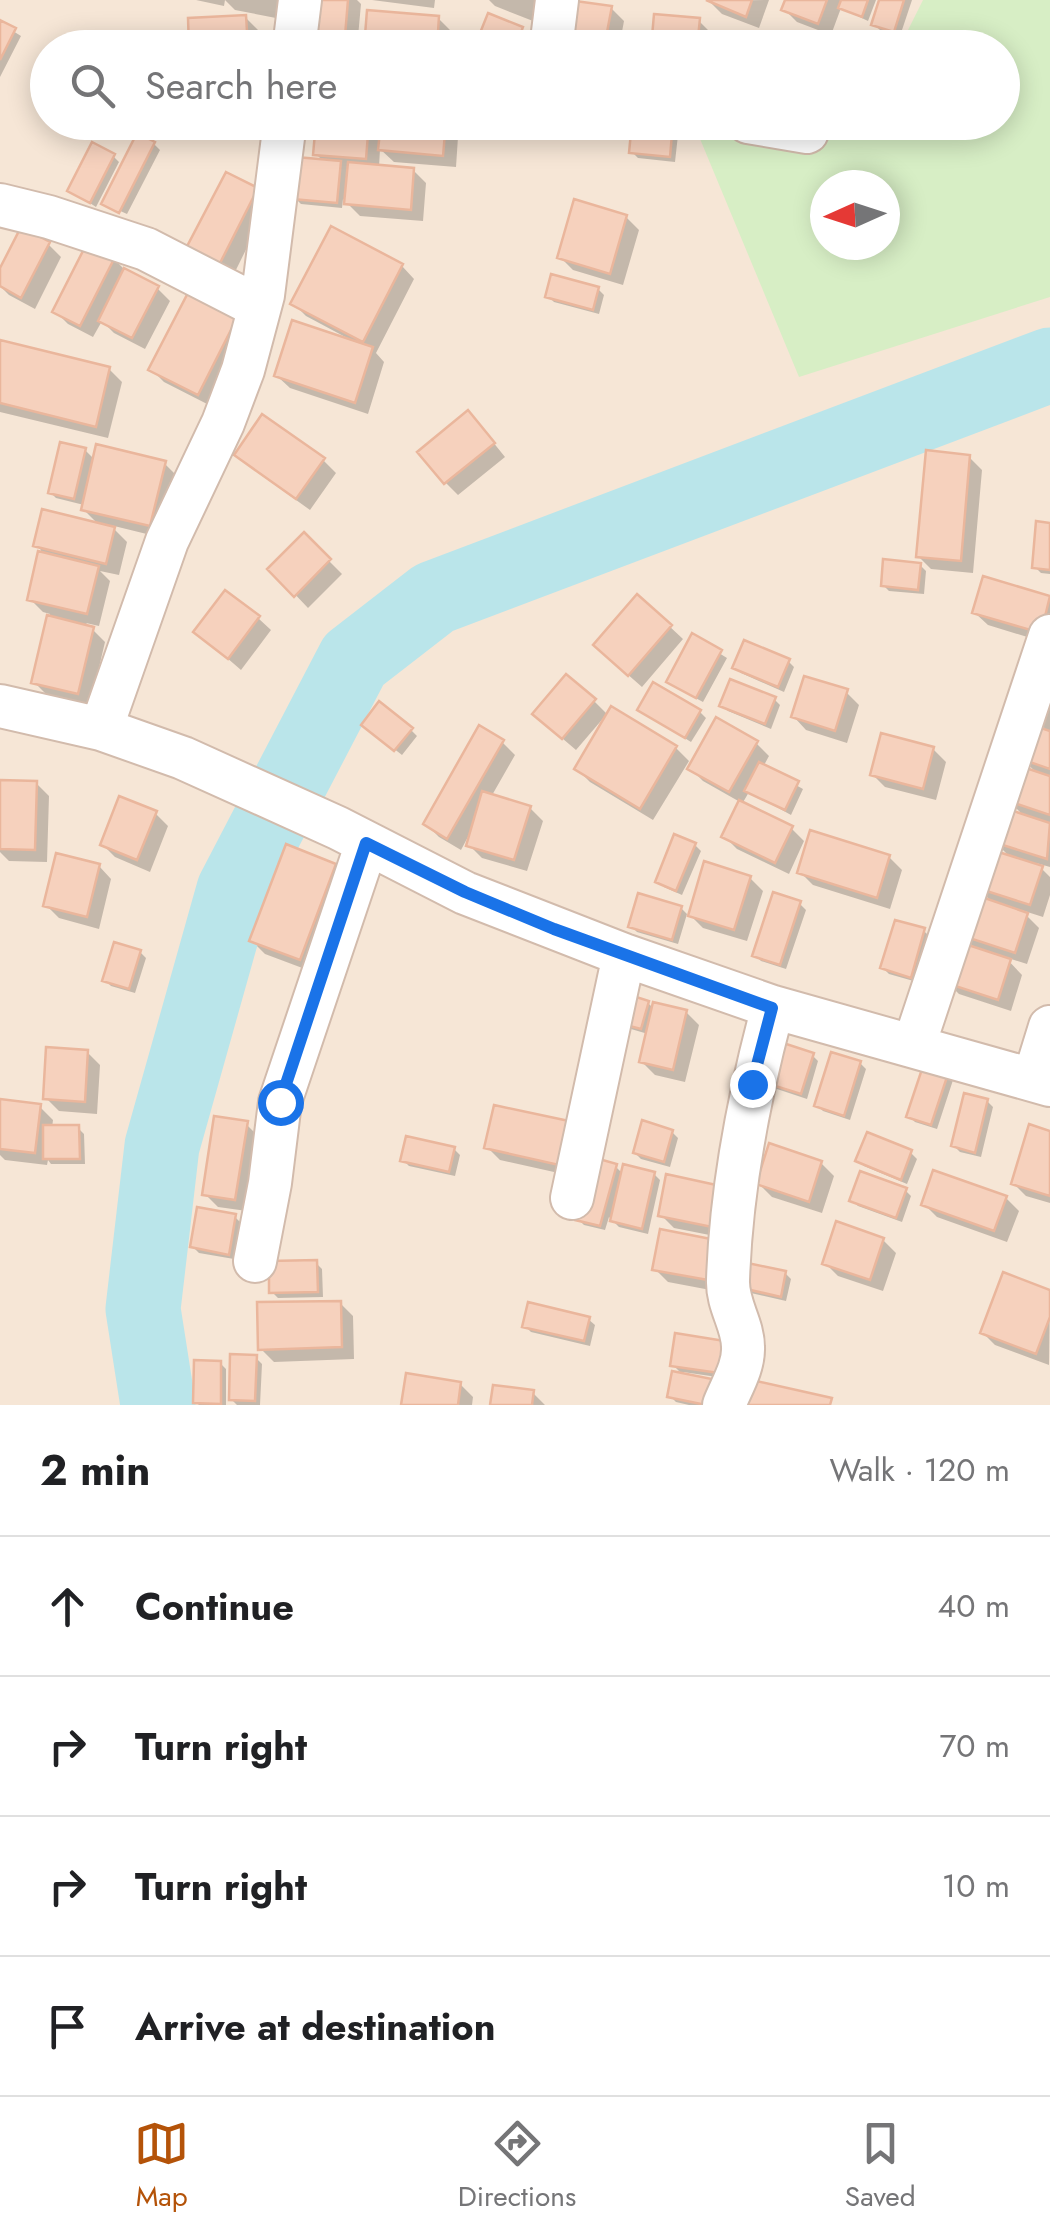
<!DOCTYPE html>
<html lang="en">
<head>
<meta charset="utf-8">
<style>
	:root { --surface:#fff; --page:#f6f6f6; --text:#202124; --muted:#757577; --line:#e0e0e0; --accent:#b45309 }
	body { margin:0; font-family:Jost,sans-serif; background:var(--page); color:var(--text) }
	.compass { position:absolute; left:810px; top:170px; width:90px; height:90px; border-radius:50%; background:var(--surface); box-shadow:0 5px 25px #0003; rotate:267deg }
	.stop { position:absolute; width:30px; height:30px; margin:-22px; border:8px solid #1a73e8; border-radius:50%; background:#fff }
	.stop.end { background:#1a73e8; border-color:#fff; box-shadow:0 2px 10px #0008 }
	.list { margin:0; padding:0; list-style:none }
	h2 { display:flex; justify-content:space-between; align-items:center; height:130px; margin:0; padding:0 40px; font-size:42px }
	h2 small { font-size:32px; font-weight:400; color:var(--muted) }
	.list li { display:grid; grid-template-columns:65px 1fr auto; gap:30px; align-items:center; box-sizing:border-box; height:140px; padding:0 40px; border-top:2px solid var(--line) }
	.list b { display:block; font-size:38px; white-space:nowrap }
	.list em { font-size:32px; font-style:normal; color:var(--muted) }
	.icon { flex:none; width:55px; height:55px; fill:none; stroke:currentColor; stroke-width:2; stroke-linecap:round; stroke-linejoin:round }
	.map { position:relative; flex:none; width:1050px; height:1405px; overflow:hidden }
	.search { position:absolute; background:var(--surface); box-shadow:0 5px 25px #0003; left:30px; right:30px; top:30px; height:110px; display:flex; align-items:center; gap:25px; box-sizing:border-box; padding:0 35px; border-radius:55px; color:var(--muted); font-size:38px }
	.sheet { height:690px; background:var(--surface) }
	nav { display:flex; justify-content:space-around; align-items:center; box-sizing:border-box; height:140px; border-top:2px solid var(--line); background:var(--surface); font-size:28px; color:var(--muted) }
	nav a { display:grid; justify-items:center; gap:5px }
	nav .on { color:var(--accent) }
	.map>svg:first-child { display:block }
</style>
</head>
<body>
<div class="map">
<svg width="1050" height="1405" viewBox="0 0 1050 1405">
	<rect width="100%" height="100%" fill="#fef5e8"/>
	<path fill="#f6e6d6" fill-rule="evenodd" d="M0,0H1050V1405H0ZM48,48H1002V122H48ZM825,185H885V245H825Z"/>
	<path fill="#d7eec5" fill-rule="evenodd" d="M923,0H1050V297L799,377L693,122H1002V48L702,47L703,42L900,46ZM825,185H885V245H825Z"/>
	<path fill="#0003" d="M196,0H225L224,6Z
		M225,0H285L281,19L235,10Z
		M304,0H357L361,4L357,48H299Z
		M372,0H435L434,8Z
		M489,0H541L533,21L495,6Z
		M769,0L759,28L722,14L709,1Z
		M788,0H876L868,21L841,8L831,35L797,22L784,9Z
		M882,0H912L900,36L880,30L874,24Z
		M611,8L624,21L619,48H570L562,40Z
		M245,17L258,30L259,48H192Z
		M438,18L451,31L450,48H366Z
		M699,21L712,34L710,48H653Z
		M0,23L21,36L0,77Z
		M521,29L534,42L532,48H477Z
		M152,122H234V130L159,129Z
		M318,122H459L456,167L394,162L380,149L379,167L413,170L426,183L423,221L360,216L343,199L342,208L301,204L295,198L324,162L316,154Z
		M634,122H675L679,126L675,162L638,158L632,152Z
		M154,144L160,150L127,214L107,205V207L104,204Z
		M113,156L119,162L96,207L70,190Z
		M227,175L269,203L230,282L199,267Z
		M626,217L639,230L623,285L573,270L560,257Z
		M48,244L61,257L35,309L9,295L0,286V274Z
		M114,259L128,273L157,288L170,301L145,349L114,333L102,321L93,337L68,324L55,311Z
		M402,266L414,279L376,353L384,362L368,414L290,388L277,376L349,339L306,316L293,303Z
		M598,289L604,295L599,314L554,302L548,296Z
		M237,316L211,406L164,382L151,369Z
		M0,343L109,369L122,382L108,438L0,412Z
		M480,426L505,457L458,495L446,483Z
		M85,450L95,460L164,463L177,476L163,538L110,525L127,542L119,575L100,571L110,581L99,626L86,623L105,642L90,706L47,695L34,682L50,614L43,612L30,599L41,550L36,545L100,526L83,509L84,505L56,498L50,492Z
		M237,455L323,460L336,473L310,510L250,467Z
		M969,457L982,470L973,573L931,569L918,556Z
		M1050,525V574L1041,573L1035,567Z
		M304,536L342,574L308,608L271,569Z
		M920,565L926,571L924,594L889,591L883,585Z
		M985,580L1050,599V644L988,625L975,613Z
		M638,597L683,639L642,687L609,658Z
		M258,618L271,630L241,670L197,632Z
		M693,637L727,658L703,702L675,687Z
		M788,661L794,667L784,692L741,673L735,667Z
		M1050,676V734L1034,717Z
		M846,692L859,705L847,743L806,730L794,717Z
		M774,699L780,705L771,729L728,711L722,705Z
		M594,701L609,716L676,748L689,761L653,820L590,782L577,769L608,717L606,715L576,750L549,727Z
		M640,710L700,712L706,718L691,742Z
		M370,730H411L417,736L402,755Z
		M1050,734V867L1036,863L1050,877V895L1043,917L1021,910L1039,928L1027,964L1005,957L1022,975L1011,1011L959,994L946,981L978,951L960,934L994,904L976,886L1011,858L993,840L1027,819L1008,800L1038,774L1021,758Z
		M502,742L515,755L491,797L530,808L543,821L527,871L482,858L469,845L470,833L461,850L439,837L426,824Z
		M756,743L769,756L763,767L803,789L791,815L749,792L742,804L791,828L804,841L789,874L737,849L724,836L740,802L703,781L690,768Z
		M933,749L946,762L936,800L885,787L872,774Z
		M0,782L36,783L49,796L47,862L9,861L0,852Z
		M155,813L168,826L150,872L115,857L102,844Z
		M695,845L701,851L682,895L664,887L658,881Z
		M889,857L902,870L890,909L813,885L800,872Z
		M99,866L111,879L99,929L59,918L46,905Z
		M335,866L348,879L313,972L265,954L252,941Z
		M750,878L763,891L747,941L703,928L690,915Z
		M800,904L806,910L786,969L761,961L755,955Z
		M681,908L687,914L678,944L637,932L631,926Z
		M924,931L930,937L917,982L889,974L883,968Z
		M140,952L146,958L135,993L111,986L105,980Z
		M648,1003L654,1009L686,1012L699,1025L685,1082L655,1075L642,1062L648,1034L631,1029L625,1023Z
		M87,1052L100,1065L97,1114L59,1111L46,1098Z
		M812,1055L818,1061L807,1099L768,1086Z
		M860,1063L866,1069L850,1120L823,1111L817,1105Z
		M926,1063L954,1077L937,1129L915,1122L909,1116Z
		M987,1101L993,1107L981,1157L960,1152L954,1146Z
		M0,1102L40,1107L53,1120L52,1128H78L84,1134L85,1164H51L48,1160L47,1165L5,1160L0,1155Z
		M496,1108L572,1176L500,1160L487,1147Z
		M246,1124L259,1137L247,1211L218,1207L205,1194Z
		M672,1132L678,1138L670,1167L641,1159L635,1153Z
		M1050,1133V1203L1026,1196L1013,1183Z
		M454,1149L460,1155L455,1176L409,1166L403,1160Z
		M911,1153L917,1159L907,1184L864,1166L858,1160Z
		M821,1163L834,1176L822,1213L772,1197L759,1184Z
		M615,1166L623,1174H654L660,1180L648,1234L619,1227L609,1217L605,1230L584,1225L578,1219Z
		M668,1177L735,1240L674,1228L661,1215Z
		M905,1190L911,1196L902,1222L858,1206L852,1200Z
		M1006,1198L1019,1211L1007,1242L937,1217L924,1204Z
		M235,1217L241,1223L234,1259L199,1253L193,1247Z
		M662,1232L721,1292L668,1282L655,1269Z
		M883,1240L896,1253L883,1291L838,1276L825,1263Z
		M316,1263L322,1269L323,1297L278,1298L272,1292Z
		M785,1273L791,1279L786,1301L742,1291Z
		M1050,1293L1049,1365L995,1345L982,1332Z
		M340,1303L353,1316L354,1359L274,1362L261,1349Z
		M588,1319L595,1325L590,1346L531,1332L525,1326Z
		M678,1336L731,1379L683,1372L682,1374L673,1365Z
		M256,1358L262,1364L260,1405H237L231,1399Z
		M220,1363L226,1369V1405H199L196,1402Z
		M460,1384L473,1397L472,1405H404Z
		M533,1393L545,1405H493Z
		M670,1396L724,1405H689L676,1402Z"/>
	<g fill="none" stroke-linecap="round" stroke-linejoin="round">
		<path stroke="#bae5ea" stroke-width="75" d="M158,1405L143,1309L162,1146L234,890L354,660L434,598L1050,365"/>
	</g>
	<path fill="#f6d1bd" stroke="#eab69c" stroke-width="2.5" d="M301,0H348L344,48H297Z
		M568,0L612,6L604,48L560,41Z
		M706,0H752L746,17Z
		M785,0H827L818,24L781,10Z
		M841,0H868L862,17L838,8Z
		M879,0H904L894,32L871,25Z
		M367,10L439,16L437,48H364Z
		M488,13L523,27L515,48H474Z
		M654,14L700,18L697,48H651Z
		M246,15L248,48H189L188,18Z
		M0,20L16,28L0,60Z
		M316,122H369L366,159L313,155Z
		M381,122H446L443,156L378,150Z
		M632,122H673L670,157L629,153Z
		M137,133L155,142L119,213L101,204Z
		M92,142L115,154L90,203L67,191Z
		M296,157L341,161L337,203L292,199Z
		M348,162L414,168L411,210L344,204Z
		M226,172L258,188L216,271L183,254Z
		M574,199L627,215L610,274L557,258Z
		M331,226L403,264L363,342L290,304Z
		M21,227L50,242L21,298L0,286V268Z
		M87,243L115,257L80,326L52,312Z
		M124,268L159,286L132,338L98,321Z
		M551,274L599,287L593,310L545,297Z
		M190,289L239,314L198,395L148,370Z
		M292,320L373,347L355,403L274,376Z
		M0,340L110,367L96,427L0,403Z
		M468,410L495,443L444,484L417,452Z
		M262,414L325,458L296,499L234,455Z
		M60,442L86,448L74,499L48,493Z
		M96,444L166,461L150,526L81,510Z
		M926,450L970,455L961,561L916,557Z
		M42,509L115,527L106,564L33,546Z
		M1036,521L1050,523V570L1032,568Z
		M304,532L331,559L294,597L267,569Z
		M38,551L99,566L87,614L27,600Z
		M883,559L921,563L918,590L881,586Z
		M983,576L1050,596L1041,633L972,613Z
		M225,590L260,616L228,659L193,632Z
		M637,594L672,625L628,676L593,645Z
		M47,615L94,627L78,694L31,683Z
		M692,633L722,650L696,698L666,682Z
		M744,640L790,659L778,687L732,668Z
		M566,674L596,699L562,739L532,714Z
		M804,676L848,689L835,731L791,717Z
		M730,679L776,697L765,724L719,706Z
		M653,682L701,710L685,738L637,710Z
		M379,701L413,728L394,751L361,725Z
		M611,706L677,746L640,809L574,769Z
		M716,717L758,741L729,792L687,769Z
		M1029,724L1050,731V769L1018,758Z
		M479,725L504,740L447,839L423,824Z
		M881,733L934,747L923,789L870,775Z
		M759,762L799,781L785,810L744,791Z
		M1017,765L1050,776V815L1005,800Z
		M0,780L37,781L35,850L0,849Z
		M482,791L531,806L514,860L466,846Z
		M119,796L157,811L137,860L100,845Z
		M739,800L793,826L775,863L721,837Z
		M1001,807L1050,823L1047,859L990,841Z
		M810,830L890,855L877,898L797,873Z
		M674,834L696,843L676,891L655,882Z
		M286,844L336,864L300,960L249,941Z
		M986,848L1043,866L1030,905L974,887Z
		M56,853L100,864L87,917L43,906Z
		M704,861L751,876L734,930L688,916Z
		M773,892L801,901L780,965L752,956Z
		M638,893L682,906L672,940L628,927Z
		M970,893L1028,913L1015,953L957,934Z
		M895,920L925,928L911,978L880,968Z
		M956,941L1011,959L998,1000L943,982Z
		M114,942L141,950L129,989L102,981Z
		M630,995L649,1001L641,1029L622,1024Z
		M653,1002L687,1010L673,1070L639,1062Z
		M771,1039L814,1053L801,1094L759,1081Z
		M46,1047L88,1050L85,1102L43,1099Z
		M831,1052L861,1061L844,1116L814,1106Z
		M925,1060L950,1068L931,1125L906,1117Z
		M964,1093L988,1099L975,1153L951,1146Z
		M0,1099L41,1104L35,1153L0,1149Z
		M494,1105L569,1121L559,1165L484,1148Z
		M214,1116L248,1121L235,1200L202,1195Z
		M642,1120L673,1130L664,1162L633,1153Z
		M1029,1124L1050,1131V1196L1011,1184Z
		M43,1125H79L80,1159H43Z
		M867,1132L912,1150L901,1180L855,1161Z
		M406,1136L455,1147L449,1172L400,1161Z
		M769,1143L822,1161L809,1202L756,1184Z
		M592,1157L617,1164L600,1226L575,1220Z
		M623,1164L655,1172L642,1229L610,1221Z
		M933,1170L1007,1196L994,1231L921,1205Z
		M860,1171L907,1188L896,1218L849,1201Z
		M666,1174L730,1188L722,1229L658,1216Z
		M197,1207L236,1214L229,1255L190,1247Z
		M836,1221L884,1238L870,1280L822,1264Z
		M660,1229L716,1240L708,1280L652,1270Z
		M317,1260L318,1292L269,1293V1261Z
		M738,1261L786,1271L781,1297L733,1286Z
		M1003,1272L1050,1290V1317L1036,1354L980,1333Z
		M341,1301L342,1347L258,1350L257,1302Z
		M528,1302L590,1317L584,1341L522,1327Z
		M675,1333L731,1342L726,1374L670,1366Z
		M230,1354L257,1355L255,1401L229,1400Z
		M194,1360L221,1361V1404L193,1403Z
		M672,1371L722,1381L706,1405L667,1397Z
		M406,1373L461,1382L458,1405H401Z
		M752,1380L832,1398L830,1405H746Z
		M493,1385L534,1390L532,1405H490Z"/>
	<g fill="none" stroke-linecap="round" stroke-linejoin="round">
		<defs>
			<path id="minor" d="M294,48L300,0
				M551,48L557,0
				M748,122L807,132
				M0,205L49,217L146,249L259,307
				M0,706L101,729L183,758L338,828L465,893L624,955L773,1007L1050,1085
				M101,729L167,541L223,423L243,370L263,295L285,122
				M914,1045L1050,636
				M1034,1079L1050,1027
				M572,1198L624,955
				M255,1261L270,1183L280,1102L367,843
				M724,1405C731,1387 744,1367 743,1347C743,1324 727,1305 728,1280C731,1188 749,1096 773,1007"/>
		</defs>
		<use href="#minor" stroke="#d2bbac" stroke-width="46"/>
		<use href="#minor" stroke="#fff" stroke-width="42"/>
	</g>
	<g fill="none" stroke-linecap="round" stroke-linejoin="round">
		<path stroke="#1a73e8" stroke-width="12" d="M280,1102L366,843L465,892L554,929L772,1008L752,1084"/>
	</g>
</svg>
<svg class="compass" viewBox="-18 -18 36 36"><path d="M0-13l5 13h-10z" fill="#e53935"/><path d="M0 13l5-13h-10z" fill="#757577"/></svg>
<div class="stop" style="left:280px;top:1102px"></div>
<div class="stop end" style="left:752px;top:1084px"></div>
<div class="search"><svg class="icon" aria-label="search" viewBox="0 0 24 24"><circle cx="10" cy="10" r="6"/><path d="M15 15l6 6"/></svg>Search here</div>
</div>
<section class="sheet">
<h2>2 min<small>Walk · 120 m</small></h2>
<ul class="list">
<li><svg class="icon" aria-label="ahead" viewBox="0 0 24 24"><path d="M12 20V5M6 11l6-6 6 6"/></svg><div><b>Continue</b></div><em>40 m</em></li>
<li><svg class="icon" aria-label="right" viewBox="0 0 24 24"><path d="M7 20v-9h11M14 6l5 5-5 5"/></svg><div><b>Turn right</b></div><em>70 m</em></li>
<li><svg class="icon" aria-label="right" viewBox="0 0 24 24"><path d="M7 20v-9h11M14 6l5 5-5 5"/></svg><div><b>Turn right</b></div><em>10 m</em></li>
<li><svg class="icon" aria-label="arrive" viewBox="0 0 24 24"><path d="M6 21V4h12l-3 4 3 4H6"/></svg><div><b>Arrive at destination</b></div></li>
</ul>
</section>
<nav>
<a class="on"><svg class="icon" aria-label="map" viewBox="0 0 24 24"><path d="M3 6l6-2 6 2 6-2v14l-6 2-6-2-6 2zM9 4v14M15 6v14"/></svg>Map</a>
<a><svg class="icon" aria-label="directions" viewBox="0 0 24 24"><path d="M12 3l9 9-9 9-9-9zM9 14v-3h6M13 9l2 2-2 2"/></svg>Directions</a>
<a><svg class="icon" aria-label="saved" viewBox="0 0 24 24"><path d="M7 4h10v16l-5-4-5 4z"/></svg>Saved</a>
</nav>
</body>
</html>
